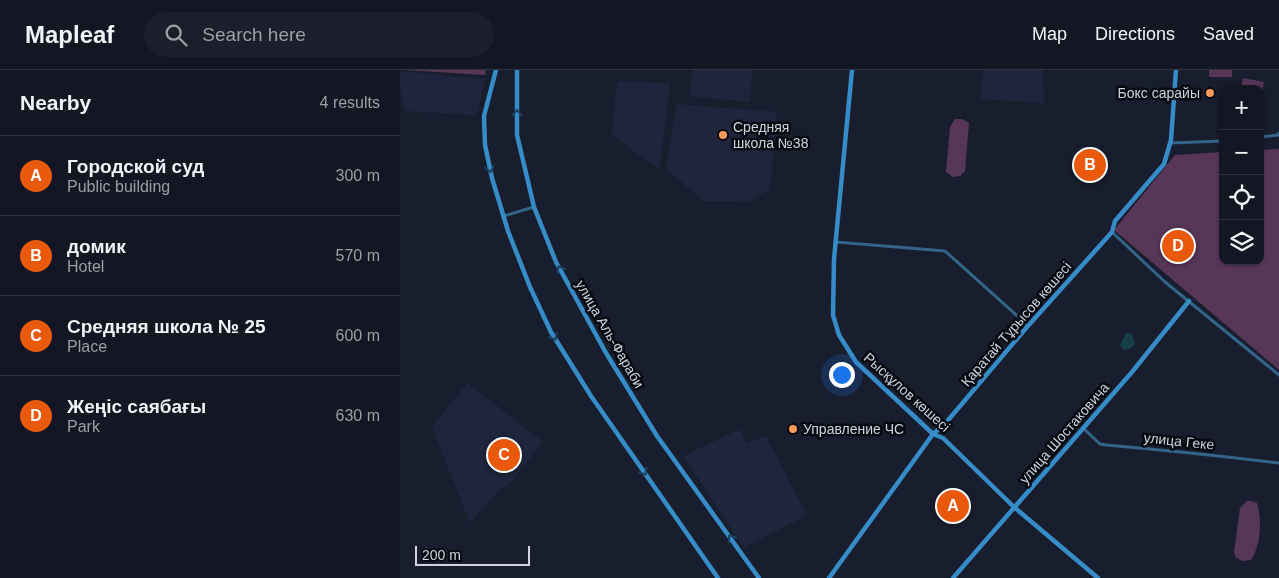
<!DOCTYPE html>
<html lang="en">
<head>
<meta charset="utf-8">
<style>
	:root { --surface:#131623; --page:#1c1f2b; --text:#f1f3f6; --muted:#9d9fa6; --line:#323541; --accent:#ea580c }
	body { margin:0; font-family:Helvetica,sans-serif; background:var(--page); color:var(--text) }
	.controls { position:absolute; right:15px; top:15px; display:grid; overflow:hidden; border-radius:10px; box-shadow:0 1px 4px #0004 }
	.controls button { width:45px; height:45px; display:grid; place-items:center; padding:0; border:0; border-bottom:1px solid var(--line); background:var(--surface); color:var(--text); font:25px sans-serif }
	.scale { position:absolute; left:15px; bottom:12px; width:115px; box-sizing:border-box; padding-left:5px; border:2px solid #cfd4df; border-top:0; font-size:14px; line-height:18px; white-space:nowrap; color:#cfd4df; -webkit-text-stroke:4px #070910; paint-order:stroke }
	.you { position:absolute; left:441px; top:304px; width:18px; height:18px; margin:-12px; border:4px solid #fff; border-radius:50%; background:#1a73e8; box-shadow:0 0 0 8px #1a73e833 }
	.badge { display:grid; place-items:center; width:32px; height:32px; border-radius:50%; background:var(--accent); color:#fff; font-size:16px; font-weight:700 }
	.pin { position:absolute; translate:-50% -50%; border:2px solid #fff; box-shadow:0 1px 5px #0006 }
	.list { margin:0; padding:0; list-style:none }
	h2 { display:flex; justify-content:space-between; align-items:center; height:65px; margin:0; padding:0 20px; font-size:21px }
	h2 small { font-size:16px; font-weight:400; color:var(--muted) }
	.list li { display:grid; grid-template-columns:32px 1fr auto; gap:15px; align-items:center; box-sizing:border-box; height:80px; padding:0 20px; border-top:1px solid var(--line) }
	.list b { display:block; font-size:19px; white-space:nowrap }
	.list p { margin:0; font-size:16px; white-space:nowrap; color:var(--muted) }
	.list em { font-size:16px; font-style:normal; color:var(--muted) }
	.icon { flex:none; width:28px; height:28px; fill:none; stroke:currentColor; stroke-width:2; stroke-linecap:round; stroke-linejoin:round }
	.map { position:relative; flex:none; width:879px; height:508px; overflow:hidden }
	header { display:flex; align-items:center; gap:30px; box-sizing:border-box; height:70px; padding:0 25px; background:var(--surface); border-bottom:1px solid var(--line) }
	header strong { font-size:24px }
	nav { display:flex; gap:28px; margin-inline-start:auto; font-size:18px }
	.search { width:350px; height:45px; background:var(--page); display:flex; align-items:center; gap:12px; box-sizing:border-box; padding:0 18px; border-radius:28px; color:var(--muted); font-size:19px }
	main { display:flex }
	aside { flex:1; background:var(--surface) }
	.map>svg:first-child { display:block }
</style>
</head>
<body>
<header>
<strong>Mapleaf</strong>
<div class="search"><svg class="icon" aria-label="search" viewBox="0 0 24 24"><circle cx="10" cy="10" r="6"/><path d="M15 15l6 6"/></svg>Search here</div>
<nav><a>Map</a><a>Directions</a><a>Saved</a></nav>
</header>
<main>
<aside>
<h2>Nearby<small>4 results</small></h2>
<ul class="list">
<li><span class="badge">A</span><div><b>Городской суд</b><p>Public building</p></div><em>300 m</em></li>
<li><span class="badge">B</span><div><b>домик</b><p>Hotel</p></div><em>570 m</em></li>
<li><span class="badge">C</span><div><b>Средняя школа № 25</b><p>Place</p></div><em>600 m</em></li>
<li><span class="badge">D</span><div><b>Жеңіс саябағы</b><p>Park</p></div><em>630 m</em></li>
</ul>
</aside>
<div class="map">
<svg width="879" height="508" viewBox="0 0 879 508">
	<rect width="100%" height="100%" fill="#191e2f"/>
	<path fill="#1e253c" d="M292,0H352L350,32L288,26L290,25Z
		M583,0H643L644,33L580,29Z
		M0,1L85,9L77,45L4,41L0,17Z
		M217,11L269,13V26L259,99L212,65Z
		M277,34L377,42L370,120L354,127L353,132L304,131L266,99Z
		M68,313L143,372L109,415L100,419L70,453L33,360L36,351Z
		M340,359L347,373L366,366L407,445L344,478L283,386Z"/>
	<path fill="#583658" d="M5,0H86L85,5Z
		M809,0H832V7H809Z
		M843,8L864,12L860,33V19H841Z
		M555,49H562L569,53L565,101L560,106L553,107L546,102L550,57Z
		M879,79V300L714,160L775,85L823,82V191H860V80Z
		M847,431H851L857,433C862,450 861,475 851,490L843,491L836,488L834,482L840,438Z"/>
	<path fill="#173f48" d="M726,263L732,264L735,274L731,278L724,280L720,275Z"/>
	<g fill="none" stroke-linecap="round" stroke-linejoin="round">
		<path stroke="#336589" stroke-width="3" d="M860,67L878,65L879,63
			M770,73L823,71
			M104,146L134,137
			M712,162L765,212L879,305
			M436,172L545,181L622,250L627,257
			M683,358L700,374L706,375C764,380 821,386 879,393"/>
		<path stroke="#368cc6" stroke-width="4.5" d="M96,0L84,46L85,75L92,108L108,161L130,217L151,262L191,326L318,508
			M117,0V65L134,137L156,192L206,283L257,366L359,508
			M452,0L434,189L433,245L439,265L456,292L533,364L543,368L614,437L698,508
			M429,508L533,364L544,355L627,257L712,162L715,151L764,94L771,70L776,0
			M553,508L732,302L789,231"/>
	</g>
	<defs><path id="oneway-chevron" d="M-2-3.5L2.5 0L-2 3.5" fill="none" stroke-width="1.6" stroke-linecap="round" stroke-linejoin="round" transform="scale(1.25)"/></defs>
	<g stroke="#1c4462">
		<use href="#oneway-chevron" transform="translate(117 43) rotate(-90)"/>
		<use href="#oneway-chevron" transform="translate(90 99) rotate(78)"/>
		<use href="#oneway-chevron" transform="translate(160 199) rotate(-119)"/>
		<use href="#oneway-chevron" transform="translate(154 267) rotate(60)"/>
		<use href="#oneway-chevron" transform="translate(244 402) rotate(54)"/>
		<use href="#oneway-chevron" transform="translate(331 468) rotate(-126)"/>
	</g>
	<g fill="#ff9b5b" stroke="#070910" stroke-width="2">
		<circle cx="810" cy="23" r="5"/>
		<circle cx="323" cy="65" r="5"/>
		<circle cx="393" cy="359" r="5"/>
	</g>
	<g text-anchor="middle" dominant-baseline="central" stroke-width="5" stroke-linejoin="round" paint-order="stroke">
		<g font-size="14" fill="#cfd4df" stroke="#070910" text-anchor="start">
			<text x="800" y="23" text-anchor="end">Бокс сарайы</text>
			<text x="333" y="57">Средняя<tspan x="333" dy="16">школа №38</tspan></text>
			<text x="403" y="359">Управление ЧС</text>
		</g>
		<g font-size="14" fill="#cfd4df" stroke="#070910">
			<text transform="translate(616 254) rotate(-49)">Қаратай Тұрысов көшесі</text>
			<text transform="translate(210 264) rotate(60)">улица Аль-Фараби</text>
			<text transform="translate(507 322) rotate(42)">Рысқұлов көшесі</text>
			<text transform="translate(664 363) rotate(-49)">улица Шостаковича</text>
			<text transform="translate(779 371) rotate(6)">улица Геке</text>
		</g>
	</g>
</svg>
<div class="controls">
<button>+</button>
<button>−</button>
<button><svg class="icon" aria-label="locate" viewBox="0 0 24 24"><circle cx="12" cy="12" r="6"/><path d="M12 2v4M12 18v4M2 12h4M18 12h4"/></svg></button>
<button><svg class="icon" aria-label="layers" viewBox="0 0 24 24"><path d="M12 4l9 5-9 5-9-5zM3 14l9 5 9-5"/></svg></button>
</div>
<div class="scale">200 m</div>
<div class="you"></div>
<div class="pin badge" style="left:553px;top:436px">A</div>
<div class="pin badge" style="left:690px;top:95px">B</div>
<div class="pin badge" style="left:104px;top:385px">C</div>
<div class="pin badge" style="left:778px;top:176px">D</div>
</div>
</main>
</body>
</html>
